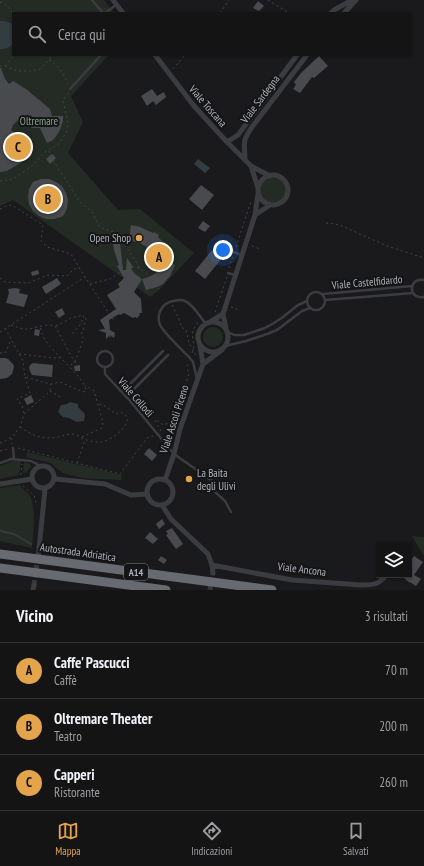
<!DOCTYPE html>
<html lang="it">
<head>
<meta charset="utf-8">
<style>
	:root { --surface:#141415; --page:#212122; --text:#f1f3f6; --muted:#9d9ea0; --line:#333334; --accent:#e3a44b }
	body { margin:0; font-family:"PT Sans Narrow",sans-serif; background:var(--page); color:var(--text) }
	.controls { position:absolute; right:12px; bottom:12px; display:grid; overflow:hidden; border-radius:0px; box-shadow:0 1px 3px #0004 }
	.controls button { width:36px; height:36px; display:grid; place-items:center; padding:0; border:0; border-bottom:1px solid var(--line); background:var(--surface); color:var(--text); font:20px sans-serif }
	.you { position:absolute; left:223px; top:250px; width:14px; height:14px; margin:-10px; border:3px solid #fff; border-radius:50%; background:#1a73e8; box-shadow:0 0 0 6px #1a73e833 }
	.badge { display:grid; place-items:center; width:26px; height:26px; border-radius:50%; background:var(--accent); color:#111; font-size:13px; font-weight:700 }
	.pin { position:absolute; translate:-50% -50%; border:2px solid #fff; box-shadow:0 1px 4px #0006 }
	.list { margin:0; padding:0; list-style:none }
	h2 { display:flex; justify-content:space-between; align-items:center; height:52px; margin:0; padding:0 16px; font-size:17px }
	h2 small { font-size:13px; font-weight:400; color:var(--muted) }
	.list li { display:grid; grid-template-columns:26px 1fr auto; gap:12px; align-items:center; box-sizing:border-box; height:56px; padding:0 16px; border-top:1px solid var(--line) }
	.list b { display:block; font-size:15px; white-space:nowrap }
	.list p { margin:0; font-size:13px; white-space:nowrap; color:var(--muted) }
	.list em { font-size:13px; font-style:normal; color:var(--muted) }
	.icon { flex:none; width:22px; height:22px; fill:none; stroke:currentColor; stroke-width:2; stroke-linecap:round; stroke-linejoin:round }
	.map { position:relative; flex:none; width:424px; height:590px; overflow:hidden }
	.search { position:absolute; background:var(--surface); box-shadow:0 1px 3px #0004; left:12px; right:12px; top:12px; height:44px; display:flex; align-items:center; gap:10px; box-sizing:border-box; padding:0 14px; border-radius:0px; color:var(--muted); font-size:15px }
	.sheet { height:220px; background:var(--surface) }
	nav { display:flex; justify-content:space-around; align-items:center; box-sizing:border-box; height:56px; border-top:1px solid var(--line); background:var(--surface); font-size:11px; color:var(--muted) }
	nav a { display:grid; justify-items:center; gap:2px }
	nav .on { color:var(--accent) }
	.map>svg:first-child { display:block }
</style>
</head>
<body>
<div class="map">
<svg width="424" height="590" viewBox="0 0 424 590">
	<rect width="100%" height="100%" fill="#1a1a1c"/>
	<path fill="#242b24" d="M0,0H104L114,13H13V55H109L71,96L83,122L68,153L118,210L140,209L194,253L161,288L150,297L13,200L0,206Z
		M260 190a13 13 0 1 1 26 0a13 13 0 1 1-26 0Z
		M203 337a10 10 0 1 1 20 0a10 10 0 1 1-20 0Z
		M27,452L122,475L121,480L82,478L63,473L56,468L51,463L26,457Z
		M13,461H21L19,475L0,479V466Z
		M24,462L30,464L31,467L26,472L23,474Z
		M20,485C23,490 26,491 29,494C37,505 33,535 32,548L0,541V488Z
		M412,536L424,537V556Z"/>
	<path fill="#333c41" d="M0,21H4L13,24C13,37 17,49 0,49Z
		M198,159L210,168L205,173L194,164Z
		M70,402L78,404V407L85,414L84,421L77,422L69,418L63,417L58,412L61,405L67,404Z"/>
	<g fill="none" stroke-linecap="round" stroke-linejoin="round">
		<path stroke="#333c41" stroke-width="2" d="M0,531L14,534L31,544"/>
	</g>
	<path fill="#494a4e" d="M258,1L264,6L259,11L253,8Z
		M319,56L328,66L314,78L312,77L300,93L293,89L296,85L294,82L301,73Z
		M0,68H1L5,79L9,84L13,81L26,89L50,109L52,116H63V121L60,130L57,135L53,140L47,143L40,128H32L27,123L25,118L17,121L13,125L11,130L16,134L19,146L32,156L7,171L0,172Z
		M152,89L157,96L164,92L166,97L156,105L153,101L147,106L141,96Z
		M52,154L56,158L50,164L46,159Z
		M41,179H49L56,182L62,186L66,193L68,200L67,208L64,215L61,217L54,219H46L39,216L33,211L29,204L28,197L29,189L33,182Z
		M201,185L214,195L202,210L189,199Z
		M203,221L210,226L205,232L198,228Z
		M131,225L140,227L153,233L154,232L159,235L158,237L165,244L171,255L162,259L175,265L170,276L163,284L157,287L146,290L142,279L134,292L141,299L142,313H139L140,315L137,318L135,317L133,318L124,313L120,315L119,314L109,320L110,330L115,333L114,338L110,335L111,338L109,336L106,339V333L98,330L105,329L100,320L116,309L107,295L120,287L118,285L119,283L124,278L117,266L119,265L114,250L113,244L120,243L123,270H126L127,258L133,267L131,269L135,274L142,279L149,277L156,273L161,266L151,252L145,246L140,243L129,240Z
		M226,242L231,246L227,250L222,246Z
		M212,250L222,258L205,279L195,271Z
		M38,270L39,274L32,276L31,272Z
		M57,278L61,284L46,294L42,287Z
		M15,288L20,289L19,293L28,295L24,307L6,303L9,293L8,289Z
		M62,308L65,314L59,318L55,312Z
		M35,329L40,330L39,336L34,335Z
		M0,358H5L8,359L13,364L14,367L12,374L7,378L0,379Z
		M33,363L53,365L52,377L32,375L30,371L29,368L30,365Z
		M80,365V371H75L74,366Z
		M31,395L34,402L27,405L24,399Z
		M149,448L157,455L152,461L144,454Z
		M162,519L165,524L159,529L156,524Z
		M172,528L183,544L176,549L166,535L168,534L166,531Z
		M150,532L158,539L153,544L145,538Z
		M161,556L167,560L164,564L158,560Z
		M414,556L423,562L414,575L421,579L416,586L410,582L409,583V582L400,575H409V563Z"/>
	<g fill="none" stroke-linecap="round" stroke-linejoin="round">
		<path stroke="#37383c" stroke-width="5" stroke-dasharray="5 2.5" stroke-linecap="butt" d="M34,585L39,549
			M210,590L213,573"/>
		<path stroke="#414347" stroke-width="1" stroke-dasharray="2 3" stroke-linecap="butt" d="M268,0L289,13
			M0,2C6,4 10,8 13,14
			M220,13L229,0
			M49,60C59,66 64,74 68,84
			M0,66H5L14,55
			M5,66L17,71H32L40,69L49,60L51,55
			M173,69L185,55
			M49,151L56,165L80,202L92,212L100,228L117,233L140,268
			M0,181L13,179L31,167L45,152L59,144L66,133L68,123L63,101L69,92
			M0,209L6,206L12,205L43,225L41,241L47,247L71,254L85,277
			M326,223L335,224L342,226L387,246L424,258
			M252,246L260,249
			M236,247L251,201
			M132,267C144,266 153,281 159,289
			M229,268L233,256
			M0,278L5,282L28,283L48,275L67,276L74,269L80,268
			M90,284L110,279L120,272
			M172,305L179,319L181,327L186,330L189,343L196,355
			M231,307L239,310
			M215,312L227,277
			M11,325C15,326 19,328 23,329C33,330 43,323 55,326L75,363L68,366
			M56,326L71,318L83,315L84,317L80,325L71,335
			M5,328L23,361L25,377L51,384L60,382L83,392L86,391C86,378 51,352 44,338C42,334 41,330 40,326
			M0,332L85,277L114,321
			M0,353H5L11,340
			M192,353C196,346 191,339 193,331C194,328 196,325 198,322
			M19,354C33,355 46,358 60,358
			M75,362L83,340V337L81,334C85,330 83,324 86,319L84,317
			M50,391L62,398
			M24,413L22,406L17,399L30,393L25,377
			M20,427C34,436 41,440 58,437C63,436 68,434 73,434C77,435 80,437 84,439C89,441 97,443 102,442C113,440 140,419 120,412L116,414L105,406L101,404L98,405
			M161,431C160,427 155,424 155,420H157L163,425L169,423L174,417L189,374L187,367L188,363
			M82,437L102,428L103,422L94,391L85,385
			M11,438L12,444
			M0,443L5,441L14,435L20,427L24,414L50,391L51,384
			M18,448L120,474L147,438L153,436
			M0,451L9,449
			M77,463L85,440
			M21,475L22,464
			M23,486L34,495L37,506"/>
		<path stroke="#3b3c40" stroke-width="2.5" d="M92,0L103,13
			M105,13L116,5
			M70,89L101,55
			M234,252L241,255
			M228,273L235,275
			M424,280C408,277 408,300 424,297
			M307 301a9 9 0 1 1 18 0a9 9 0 1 1-18 0Z
			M323,294L412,286
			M325,300L413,293
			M228,332L234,335H244L265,328L274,323L283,317L298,305L307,301
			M225,346L246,341L267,334L277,330L302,311L310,308
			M97 359a8 8 0 1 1 16 0a8 8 0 1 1-16 0Z
			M105,367V374L131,402L174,454L211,480L214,491L225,501L231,512
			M197,379L193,362L189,357C182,350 164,333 160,325C156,314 162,303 173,301C177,300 181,299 185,301C194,305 200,317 206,324
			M122,392L163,351
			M126,397L168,355
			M13,448L14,459
			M0,463L11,459L31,461L41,466"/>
		<path stroke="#3b3c40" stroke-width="5" d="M113,0L123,13
			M331,13L334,10L352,0
			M344,13L356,0
			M155,55L194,106L227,142L251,166L270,176
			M227,142L238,135L297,55
			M245,160C245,143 241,143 252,127L307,55
			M251,166L258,188
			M258 190a15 15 0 1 1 30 0a15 15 0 1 1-30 0Z
			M255,215L270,205
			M198 337a15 15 0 1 1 30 0a15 15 0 1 1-30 0Z
			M210,322L223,314
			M226,328L223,314L255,215L258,194
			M200,346L203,364
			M32 477a11 11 0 1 1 22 0a11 11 0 1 1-22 0Z
			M147 492a13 13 0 1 1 26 0a13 13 0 1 1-26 0Z
			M55,479L105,484L131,495L147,494
			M165,480L174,454L180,429L203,364L222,350
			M0,484L32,479
			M162,505L171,519L208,554L212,565L213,573
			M39,549L45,489
			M212,565L292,580L361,585C375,585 377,585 387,575
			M33,590L34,585"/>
		<path stroke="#676b71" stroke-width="9" d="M0,554L272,590
			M0,568L166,590"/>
	</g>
	<g fill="#e3a44b" stroke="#151517" stroke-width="1.5">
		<circle cx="139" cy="238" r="4"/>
		<circle cx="189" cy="479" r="4"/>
	</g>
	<g text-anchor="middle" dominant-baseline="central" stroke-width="4" stroke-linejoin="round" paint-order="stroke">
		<rect fill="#151517" stroke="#7f8389" stroke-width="1" x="124" y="564" width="24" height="16" rx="3"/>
		<g font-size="10" font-weight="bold" fill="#adb2ba">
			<text x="136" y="572">A14</text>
		</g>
		<g font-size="11" fill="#adb2ba" stroke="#151517">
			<text transform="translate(260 99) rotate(-53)">Viale Sardegna</text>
			<text transform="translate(208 106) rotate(49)">Viale Toscana</text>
			<text transform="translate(367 282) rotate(-5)">Viale Castelfidardo</text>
			<text transform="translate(136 397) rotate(49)">Viale Collodi</text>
			<text transform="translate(174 419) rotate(-72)">Viale Ascoli Piceno</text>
			<text transform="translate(78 552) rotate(8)">Autostrada Adriatica</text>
			<text transform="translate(302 569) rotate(7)">Viale Ancona</text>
		</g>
		<g font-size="11" fill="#87a386" stroke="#151517">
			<text x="39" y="121">Oltremare</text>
		</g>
		<g font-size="11" fill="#adb2ba" stroke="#151517" text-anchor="end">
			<text x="131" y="238">Open Shop</text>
			<text x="197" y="473" text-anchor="start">La Baita<tspan x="197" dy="13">degli Ulivi</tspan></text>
		</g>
	</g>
</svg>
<div class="controls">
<button><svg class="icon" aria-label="layers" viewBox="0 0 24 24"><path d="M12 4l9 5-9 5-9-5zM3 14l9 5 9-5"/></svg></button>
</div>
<div class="you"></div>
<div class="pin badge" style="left:159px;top:257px">A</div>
<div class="pin badge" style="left:48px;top:199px">B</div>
<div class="pin badge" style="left:18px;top:147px">C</div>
<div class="search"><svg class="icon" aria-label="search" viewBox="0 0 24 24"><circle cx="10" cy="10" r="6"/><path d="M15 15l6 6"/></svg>Cerca qui</div>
</div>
<section class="sheet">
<h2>Vicino<small>3 risultati</small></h2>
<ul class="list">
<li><span class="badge">A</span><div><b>Caffe' Pascucci</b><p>Caffè</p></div><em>70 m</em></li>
<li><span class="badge">B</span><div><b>Oltremare Theater</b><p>Teatro</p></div><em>200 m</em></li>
<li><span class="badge">C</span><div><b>Capperi</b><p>Ristorante</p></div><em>260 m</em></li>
</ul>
</section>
<nav>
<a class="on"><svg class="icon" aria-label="map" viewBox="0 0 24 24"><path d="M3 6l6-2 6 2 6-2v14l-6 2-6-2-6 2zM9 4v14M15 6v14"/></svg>Mappa</a>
<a><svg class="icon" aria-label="directions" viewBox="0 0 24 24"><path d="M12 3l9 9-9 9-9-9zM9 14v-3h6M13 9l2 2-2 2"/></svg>Indicazioni</a>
<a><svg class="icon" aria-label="saved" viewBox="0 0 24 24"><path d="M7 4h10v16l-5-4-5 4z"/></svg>Salvati</a>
</nav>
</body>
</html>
